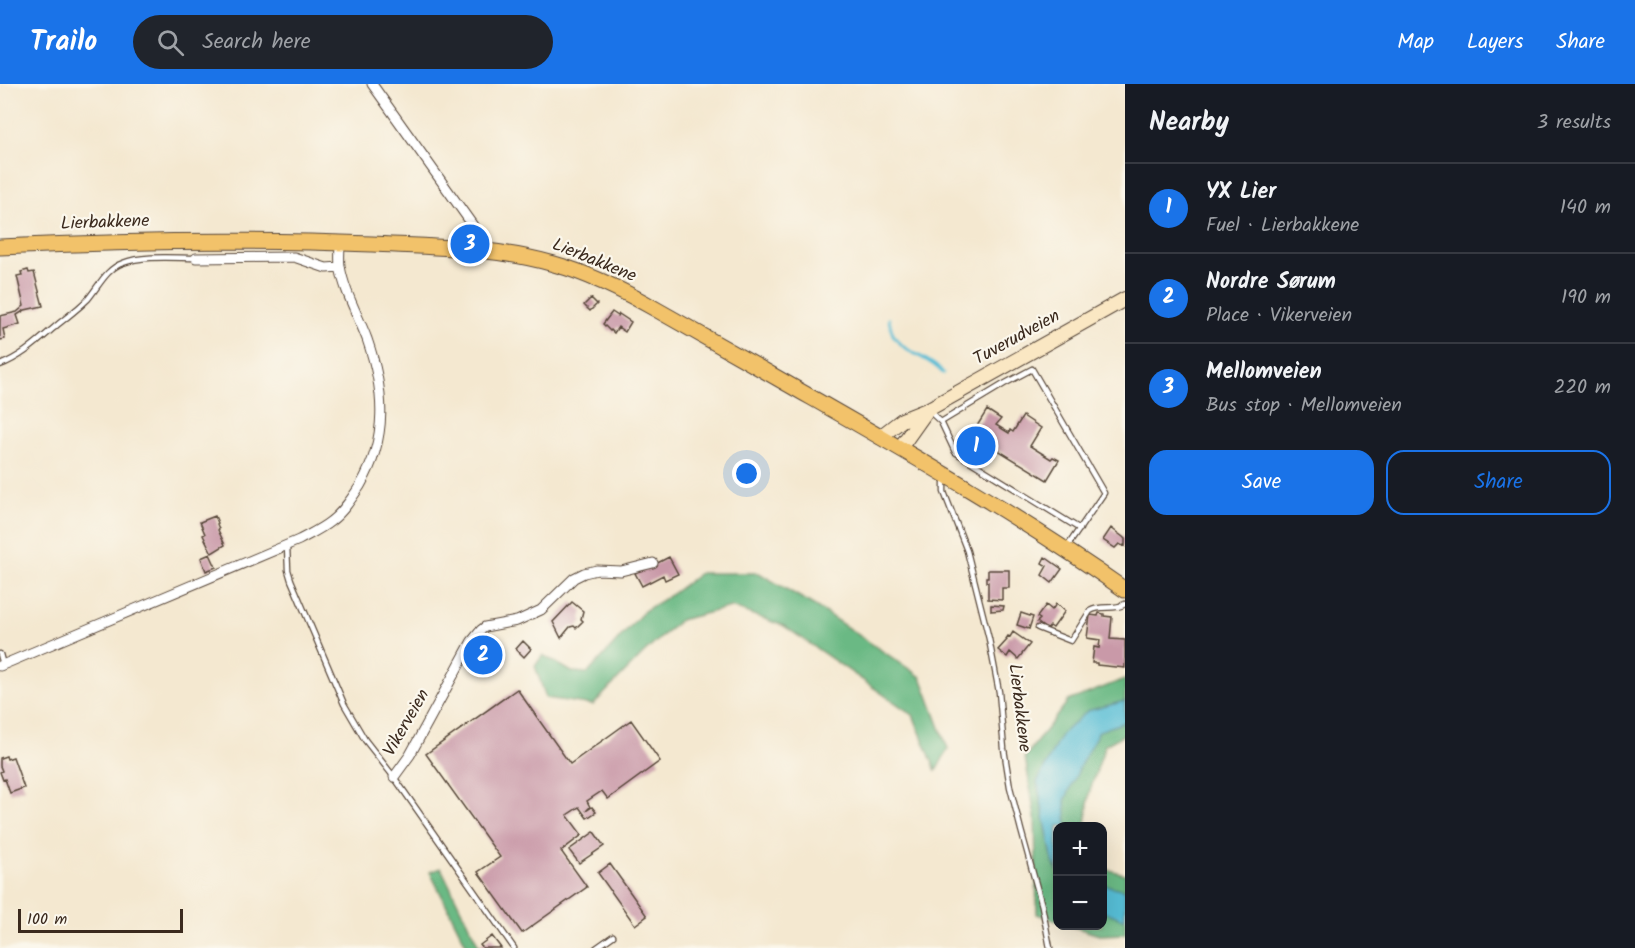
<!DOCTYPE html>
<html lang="en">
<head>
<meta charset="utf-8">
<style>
	:root { --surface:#171b24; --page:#20242c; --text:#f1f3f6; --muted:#9ea1a6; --line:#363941; --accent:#1a73e8 }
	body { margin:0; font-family:Kalam,sans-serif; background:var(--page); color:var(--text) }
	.controls { position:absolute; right:18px; bottom:18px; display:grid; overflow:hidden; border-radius:12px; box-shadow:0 6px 24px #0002 }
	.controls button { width:54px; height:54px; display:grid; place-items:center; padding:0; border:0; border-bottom:2px solid var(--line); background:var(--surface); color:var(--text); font:30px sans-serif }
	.scale { position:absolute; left:18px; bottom:15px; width:165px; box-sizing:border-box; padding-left:6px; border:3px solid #3b2a1e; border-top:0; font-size:16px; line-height:21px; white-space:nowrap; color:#3b2a1e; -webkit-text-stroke:4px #fbf7ec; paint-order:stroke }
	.you { position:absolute; left:747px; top:390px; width:21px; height:21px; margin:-15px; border:4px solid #fff; border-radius:50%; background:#1a73e8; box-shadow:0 0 0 9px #1a73e833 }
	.badge { display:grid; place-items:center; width:39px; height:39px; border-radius:50%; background:var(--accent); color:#fff; font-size:20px; font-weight:700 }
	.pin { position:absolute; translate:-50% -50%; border:3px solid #fff; box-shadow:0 2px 6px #0006 }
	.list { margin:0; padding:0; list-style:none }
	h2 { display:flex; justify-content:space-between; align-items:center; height:78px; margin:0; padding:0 24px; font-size:26px }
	h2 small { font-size:20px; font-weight:400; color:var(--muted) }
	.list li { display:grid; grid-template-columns:39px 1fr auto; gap:18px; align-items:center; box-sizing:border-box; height:90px; padding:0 24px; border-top:2px solid var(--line) }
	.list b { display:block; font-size:22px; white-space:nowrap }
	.list p { margin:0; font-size:20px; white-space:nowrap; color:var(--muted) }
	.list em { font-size:20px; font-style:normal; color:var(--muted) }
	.actions { display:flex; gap:12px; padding:18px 24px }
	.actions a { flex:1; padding:14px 0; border:2px solid var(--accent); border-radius:18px; text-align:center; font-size:21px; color:var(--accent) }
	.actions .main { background:var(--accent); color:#fff }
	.icon { flex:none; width:33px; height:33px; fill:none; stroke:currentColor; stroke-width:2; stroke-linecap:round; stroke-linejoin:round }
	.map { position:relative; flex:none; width:1125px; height:864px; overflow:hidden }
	header { display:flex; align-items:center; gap:36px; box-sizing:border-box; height:84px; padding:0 30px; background:var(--accent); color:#fff }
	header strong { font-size:28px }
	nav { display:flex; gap:33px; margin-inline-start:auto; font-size:21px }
	.search { width:420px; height:54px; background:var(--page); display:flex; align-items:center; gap:15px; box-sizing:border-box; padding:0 21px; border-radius:33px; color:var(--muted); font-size:22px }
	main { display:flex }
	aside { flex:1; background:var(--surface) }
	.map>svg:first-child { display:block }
</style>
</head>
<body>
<header>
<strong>Trailo</strong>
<div class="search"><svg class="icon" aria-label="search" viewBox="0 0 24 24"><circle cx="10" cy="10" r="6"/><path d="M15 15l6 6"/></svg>Search here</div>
<nav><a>Map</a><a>Layers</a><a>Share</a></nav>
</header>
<main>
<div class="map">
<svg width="1125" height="864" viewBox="0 0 1125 864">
	<rect width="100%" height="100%" fill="#fbf7ec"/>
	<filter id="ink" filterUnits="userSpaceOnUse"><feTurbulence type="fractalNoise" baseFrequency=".0167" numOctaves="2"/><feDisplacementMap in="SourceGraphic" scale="12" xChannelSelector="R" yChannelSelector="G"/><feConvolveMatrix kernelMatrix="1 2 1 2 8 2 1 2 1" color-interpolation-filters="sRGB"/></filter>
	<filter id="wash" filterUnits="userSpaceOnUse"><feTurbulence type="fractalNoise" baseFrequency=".008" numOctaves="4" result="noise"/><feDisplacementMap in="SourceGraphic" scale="24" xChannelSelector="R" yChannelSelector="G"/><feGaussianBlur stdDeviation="1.35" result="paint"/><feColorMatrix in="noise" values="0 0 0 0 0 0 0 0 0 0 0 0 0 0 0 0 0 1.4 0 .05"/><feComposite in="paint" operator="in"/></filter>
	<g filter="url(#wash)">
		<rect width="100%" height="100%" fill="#f4e8d0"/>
		<path fill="#6bb984" stroke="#537251" stroke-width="1.5" d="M700,489H759L815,522L921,593L948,665L936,687L913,631L784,542L731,523L680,536L644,569L593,621L546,614L535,582L543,571L572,588L588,589L644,527L672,510Z
			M1125,595V650L1105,661L1089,710L1086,742H1058L1057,837L1037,830L1035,733L1025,673L1068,617Z
			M1103,781L1105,785L1125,790V850L1099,851L1071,842H1102Z
			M441,784L480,864H468L430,788Z"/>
		<path fill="#57bdd5" stroke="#49747a" stroke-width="1.5" d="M1125,617V638L1099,647L1082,678L1065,717L1067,742H1058L1057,787L1053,778L1037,698L1061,651L1087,627Z
			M1102,800L1125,806V836L1103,827Z"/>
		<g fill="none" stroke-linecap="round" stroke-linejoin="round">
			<path stroke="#57bdd5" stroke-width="3" d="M889,235C890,241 891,248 895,254C906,270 930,273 943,289"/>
		</g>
		<g id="blocks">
			<path fill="#c999a8" d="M28,186L29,189L34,188L43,222L25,226L17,231L20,240L3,245L5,255L0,256V232L17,228L24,222L17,192L22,191L21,188Z
				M591,214L597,220L590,227L584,221Z
				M612,228L618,232L619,230L631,238L625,248L618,243L614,249L611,246L610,247L603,240Z
				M987,326L1001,335L996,341L1009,349L1010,346L1013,348L1023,332L1041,344L1030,362L1051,375L1053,373L1059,376L1047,396L972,350Z
				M215,432L218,439L217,440L219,445L218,446L225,461L212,469L203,451L205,450L200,438Z
				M1111,444L1123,453L1125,455V462L1124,461L1123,462L1119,460L1115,464L1103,456Z
				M210,470L216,483L206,487L201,474Z
				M669,473L678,490L665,496L663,491L642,502L635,489L643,485L644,486Z
				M1045,473L1062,485L1052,499L1042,491L1047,482L1042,479Z
				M988,486H1009V504H1002V516L988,515V498H986V493H988Z
				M572,518L583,527L581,535L583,537L576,544L574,542L570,543L561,554L553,538Z
				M1056,520L1065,527L1053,544L1050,542L1047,546L1037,538L1040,535L1037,533L1046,521L1052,526Z
				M991,521L1004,522L1003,526L991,527Z
				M1021,529L1033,533L1029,545L1017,541Z
				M1099,529L1104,530V532L1112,533L1110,555L1125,556V584L1097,581V579H1092L1094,563L1099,564L1100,556L1087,554L1090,531L1098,532Z
				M1013,548L1030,560L1018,575L1010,568L1007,573L998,566L1007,556L1006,555L1008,552L1010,553Z
				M523,557L531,565L524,573L516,565Z
				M517,605L570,680L631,636L660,677L608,715L602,707L587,717L590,723L586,727L592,723L596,728L587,734L579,723L567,731L582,751L561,767L587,803L522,849L478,788L500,773L426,670Z
				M6,672L7,675L13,673L24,704L10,709L5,695L3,696L0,688L2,687L0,682V674Z
				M594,748L604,762L579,779L569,766Z
				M610,780L647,832L635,841L598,789Z
				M492,852L501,864H483L480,861Z"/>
		</g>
	</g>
	<g filter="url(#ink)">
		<use href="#blocks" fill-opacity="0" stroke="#574639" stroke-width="1.5"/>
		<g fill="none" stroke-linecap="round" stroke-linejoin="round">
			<defs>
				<path id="lane" d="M0,281C23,272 38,257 56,242C67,233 78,225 88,215C99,202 106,185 123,179C143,171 174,174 196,174
					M929,327L941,338L1004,300L1032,285L1104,409L1067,463
					M941,338L955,368L1080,445
					M946,395L944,399V408L967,467L989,555L999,608L1004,665L1010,703L1021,746L1042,822L1050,864
					M287,462L288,486L291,496L344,620L365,656L394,693L514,864
					M1038,544L1071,557L1090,527C1101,520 1114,527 1125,520
					M0,570L3,581
					M596,864L613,852"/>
				<path id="street" d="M372,0L474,143L477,154L476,166
					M196,174L294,173L326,184L340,183
					M0,582L299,456C310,450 321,445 331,437C343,428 352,414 360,402C388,354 385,307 367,255C358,231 344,207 340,182C339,174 340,166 340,159
					M394,693L410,671L472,557L481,546L485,543L517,537L541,526L574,494L584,489L597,486L621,487L653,479"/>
				<path id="secondary" d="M880,353L902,336L927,326L1125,215
					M900,364L927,326"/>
				<path id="primary" d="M0,163C124,157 248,155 372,160C432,163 495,163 554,180C591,190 626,208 659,227C695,247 730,267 765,287C887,357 1010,425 1125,506"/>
			</defs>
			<use href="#lane" stroke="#574639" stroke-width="7"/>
			<use href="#street" stroke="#574639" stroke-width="11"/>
			<use href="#secondary" stroke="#574639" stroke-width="16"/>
			<use href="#primary" stroke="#574639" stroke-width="17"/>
			<use href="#lane" stroke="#fff" stroke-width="4.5"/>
			<use href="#street" stroke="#fff" stroke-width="9"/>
			<use href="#secondary" stroke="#fae7c3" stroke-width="14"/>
			<use href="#primary" stroke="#f2c26a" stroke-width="15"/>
		</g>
	</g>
	<g text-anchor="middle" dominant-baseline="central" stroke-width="4.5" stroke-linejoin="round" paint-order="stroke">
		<g font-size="18" fill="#3b2a1e" stroke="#fbf7ec">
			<text transform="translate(105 139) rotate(-2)">Lierbakkene</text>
			<text transform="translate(594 177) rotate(22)">Lierbakkene</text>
			<text transform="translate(1017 254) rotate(-29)">Tuverudveien</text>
			<text transform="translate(1019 624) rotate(83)">Lierbakkene</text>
			<text transform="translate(407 639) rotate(-60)">Vikerveien</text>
		</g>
	</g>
</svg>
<div class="controls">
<button>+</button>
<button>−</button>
</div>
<div class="scale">100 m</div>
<div class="you"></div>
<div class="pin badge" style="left:976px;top:362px">1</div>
<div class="pin badge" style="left:483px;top:571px">2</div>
<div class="pin badge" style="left:470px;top:160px">3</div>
</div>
<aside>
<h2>Nearby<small>3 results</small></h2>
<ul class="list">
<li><span class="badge">1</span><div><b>YX Lier</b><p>Fuel · Lierbakkene</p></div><em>140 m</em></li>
<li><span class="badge">2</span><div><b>Nordre Sørum</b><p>Place · Vikerveien</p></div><em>190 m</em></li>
<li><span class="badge">3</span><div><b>Mellomveien</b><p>Bus stop · Mellomveien</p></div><em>220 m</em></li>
</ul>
<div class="actions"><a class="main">Save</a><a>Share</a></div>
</aside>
</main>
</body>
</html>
